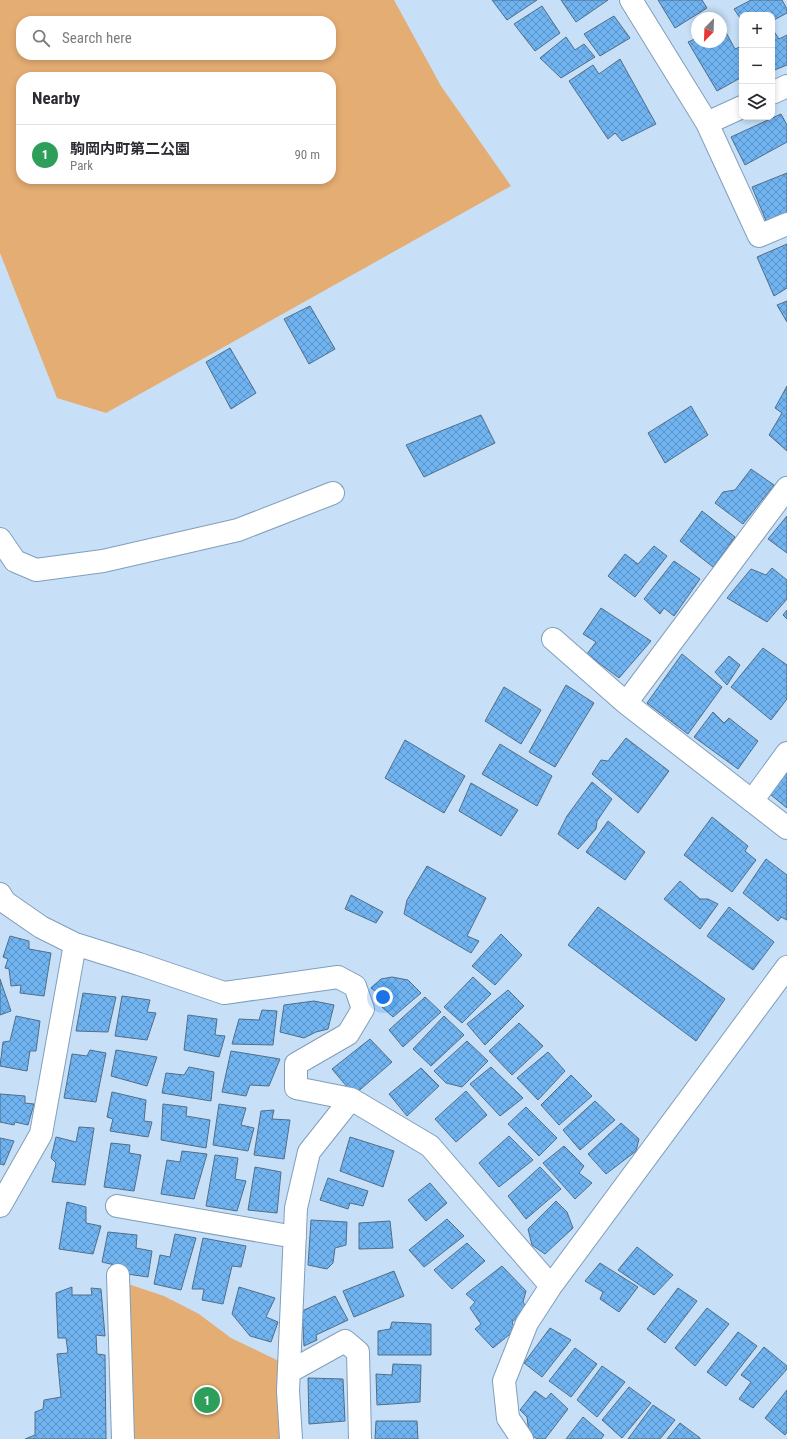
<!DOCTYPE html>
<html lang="en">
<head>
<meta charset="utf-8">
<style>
	:root { --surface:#fff; --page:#f7f7f7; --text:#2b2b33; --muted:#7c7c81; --line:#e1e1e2; --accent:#885200 }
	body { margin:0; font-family:"Roboto Condensed","Noto Sans JP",sans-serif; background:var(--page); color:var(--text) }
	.controls { position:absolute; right:12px; top:12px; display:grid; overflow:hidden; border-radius:8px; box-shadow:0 2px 6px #0003 }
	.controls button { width:36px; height:36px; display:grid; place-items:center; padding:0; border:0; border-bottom:1px solid var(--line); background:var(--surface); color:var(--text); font:20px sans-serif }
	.compass { position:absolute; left:691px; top:12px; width:36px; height:36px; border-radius:50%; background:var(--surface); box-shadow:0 2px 6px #0003; rotate:203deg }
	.you { position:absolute; left:383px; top:997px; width:14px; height:14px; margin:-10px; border:3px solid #fff; border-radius:50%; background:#1a73e8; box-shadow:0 0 0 6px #1a73e833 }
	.badge { display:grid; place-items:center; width:26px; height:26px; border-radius:50%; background:var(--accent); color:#fff; font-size:13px; font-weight:700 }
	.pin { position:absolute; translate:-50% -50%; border:2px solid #fff; box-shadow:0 1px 4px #0006 }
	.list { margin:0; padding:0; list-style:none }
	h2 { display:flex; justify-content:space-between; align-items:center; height:52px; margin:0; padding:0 16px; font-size:17px }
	h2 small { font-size:13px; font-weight:400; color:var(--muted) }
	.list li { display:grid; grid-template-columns:26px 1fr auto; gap:12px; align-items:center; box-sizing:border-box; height:60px; padding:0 16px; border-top:1px solid var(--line) }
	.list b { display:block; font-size:15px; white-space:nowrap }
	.list p { margin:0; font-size:13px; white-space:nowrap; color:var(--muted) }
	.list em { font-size:13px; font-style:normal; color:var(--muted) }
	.icon { flex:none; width:22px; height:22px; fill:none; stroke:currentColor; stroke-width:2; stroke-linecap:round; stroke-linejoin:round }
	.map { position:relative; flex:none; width:787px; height:1439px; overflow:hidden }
	.search { position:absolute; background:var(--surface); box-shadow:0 2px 6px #0003; left:16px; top:16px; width:320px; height:44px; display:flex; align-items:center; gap:10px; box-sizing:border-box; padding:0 14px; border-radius:16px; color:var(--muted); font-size:15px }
	.panel { position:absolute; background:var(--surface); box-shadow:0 2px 6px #0003; left:16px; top:72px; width:320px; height:112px; border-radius:16px }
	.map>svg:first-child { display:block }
</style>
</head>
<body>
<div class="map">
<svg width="787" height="1439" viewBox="0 0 787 1439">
	<defs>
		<pattern id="building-cross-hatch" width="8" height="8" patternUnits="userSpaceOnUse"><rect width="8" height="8" fill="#6fb3f0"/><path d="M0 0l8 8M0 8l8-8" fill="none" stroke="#5c93c4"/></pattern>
	</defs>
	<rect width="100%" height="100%" fill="#c7e0f8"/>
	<path fill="#e4ad73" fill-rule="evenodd" d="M0,0H394L441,86L511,186L106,413L57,398L0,253ZM21,21H331V55H21ZM21,77H331V179H21Z
		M128,1284L164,1296L199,1314L231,1338L279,1361L282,1439H134Z"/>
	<path fill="url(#building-cross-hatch)" stroke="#516e89" d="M492,0H537L507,20Z
		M561,0H608L576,22Z
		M658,0H702L707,8L675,28Z
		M751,0H782L787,9V13L772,21V15H742V21L734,9Z
		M542,6L560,33L535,51L514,24Z
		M614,16L630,38L600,56L584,34Z
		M721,25H722L735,49L742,46V77L717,91L688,42L697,38V42H721Z
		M773,30L779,39L787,35V65L772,71V31Z
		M566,37L575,50L584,44L595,57L561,78L540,58Z
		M620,59L656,124L622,141L615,133L608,139L569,81L593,65L599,74Z
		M781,114L787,125V142L745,165L731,137Z
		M787,173V214L767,223L752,187Z
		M787,244V288L774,296L757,257Z
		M787,301V322L777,305Z
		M310,306L335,349L309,364L284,319Z
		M230,348L256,393L231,409L206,362Z
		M787,386V451L769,435L782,413L775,408Z
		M691,406L708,435L665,463L648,433Z
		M481,415L495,443L424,477L406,445Z
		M751,469L774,485L743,524L715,503L723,492L735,490Z
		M702,511L735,537L713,567L680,541Z
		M787,516V553L768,539Z
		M654,546L667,556L635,597L608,576L625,554L638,564Z
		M674,561L700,579L674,616L664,608L660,614L644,599Z
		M772,568L787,580V599L767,622L727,598L751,569L766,575Z
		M601,608L651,641L619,678L587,654L596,642L583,634Z
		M787,610V619L783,615Z
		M763,648L787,665V699L771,720L731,687Z
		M682,654L722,687L688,734L647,703Z
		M729,656L740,665L727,685L715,672Z
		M566,685L594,703L555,767L529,752Z
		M504,687L541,710L521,744L485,721Z
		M713,712L724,723L729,718L758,741L738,769L694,737Z
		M626,738L669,771L638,813L592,774L601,760L608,761Z
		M405,740L465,776L444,813L385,778Z
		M500,744L552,776L537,806L482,774Z
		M787,766V808L766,791Z
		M592,782L612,799L597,821L596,829L578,849L558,834L567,816Z
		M471,783L518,810L501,836L459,811Z
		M712,817L748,846L745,851L756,860L732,892L684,855Z
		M608,821L645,852L625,880L586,852Z
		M766,859L787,875V920L781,917L778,921L743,893Z
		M427,866L486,898L467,936L479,941L471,953L404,914L407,900Z
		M680,881L700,899H708L718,904L700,929L664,899Z
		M351,895L383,912L376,923L345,909Z
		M598,907L725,999L696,1041L568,945Z
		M729,907L774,942L753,970L707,936Z
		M501,934L522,955L495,985L472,966Z
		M10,936L29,941V949L51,953L44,996L20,993L21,985L11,986L9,969L5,968L8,959L3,957Z
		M392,977L408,980L421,993L393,1017L382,1007L388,1000L371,988L381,979Z
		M473,977L491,994L462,1023L444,1007Z
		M0,979L11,1011L0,1015Z
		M508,990L524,1006L485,1045L467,1024Z
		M83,993L116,997L108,1032L76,1031Z
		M122,996L150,1000L147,1012L156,1013L147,1040L115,1036Z
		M425,997L441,1012L403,1047L389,1030Z
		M314,1001L334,1005L328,1029L316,1032L304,1038L280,1032L284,1005Z
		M262,1010L277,1011L273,1045L232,1044L239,1019L259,1020Z
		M188,1015L217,1019L215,1035L225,1036L219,1057L184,1050Z
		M16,1016L40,1021L36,1051H30L27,1071L0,1066L3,1042L10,1041Z
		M444,1016L464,1035L431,1066L413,1049Z
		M519,1023L543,1046L512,1075L489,1051Z
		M370,1039L392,1062L354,1095L332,1069Z
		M467,1041L488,1061L462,1087L446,1083L434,1071Z
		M90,1050L106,1053L96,1102L64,1098L72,1054L87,1056Z
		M116,1050L157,1057L147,1086L111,1076Z
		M231,1051L280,1059L269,1086L250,1085L246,1096L222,1092Z
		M548,1052L565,1071L538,1100L517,1078Z
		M189,1067L214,1072L211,1101L162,1093L166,1073L184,1075Z
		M491,1067L523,1098L500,1116L470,1084Z
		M421,1068L439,1086L407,1116L389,1094Z
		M571,1075L592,1096L559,1125L541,1105Z
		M466,1091L487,1115L456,1142L435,1119Z
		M112,1092L146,1100L144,1121L152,1122L148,1137L110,1131L113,1119L107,1117Z
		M0,1094L25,1096V1103L34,1104L28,1125L15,1122L14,1125L0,1122Z
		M595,1101L615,1120L580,1150L563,1130Z
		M163,1104L187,1107L186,1116L210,1120L206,1148L161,1140Z
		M219,1104L246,1108L241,1125L254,1128L248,1151L213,1145Z
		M526,1107L557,1138L539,1156L508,1124Z
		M274,1110L272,1119L290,1120L284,1159L254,1155L261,1111Z
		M621,1123L639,1139L636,1151L606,1174L588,1154Z
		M79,1127L94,1128L85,1185L52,1182L56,1163L51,1158L56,1137L76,1142Z
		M509,1136L533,1160L499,1187L479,1163Z
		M350,1137L394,1151L383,1187L340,1171Z
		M0,1138L14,1141L4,1165L0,1164Z
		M111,1143L130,1145L129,1153L141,1155L134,1191L104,1187Z
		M564,1146L584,1166L579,1173L592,1183L575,1199L543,1163Z
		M182,1151L207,1154L194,1199L161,1194L167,1160L180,1162Z
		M215,1155L238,1158L235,1179L246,1181L237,1211L206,1206Z
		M255,1167L281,1172L277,1213L248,1210Z
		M540,1167L561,1189L526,1219L508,1196Z
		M328,1178L368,1191L363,1206L350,1203L348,1209L320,1200Z
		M430,1183L447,1203L426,1221L408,1200Z
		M556,1201L567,1212L573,1228L545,1254L532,1245L528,1229Z
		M67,1202L86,1207V1223L101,1226L93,1254L59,1249Z
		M447,1219L464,1236L424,1267L409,1250Z
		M311,1220L347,1222L346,1245L335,1248L333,1263L327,1269L308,1265Z
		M390,1221L393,1248L359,1249V1223Z
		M108,1232L137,1235L136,1248L152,1251L148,1277L127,1274V1268L102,1262Z
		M175,1234L196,1238L181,1290L154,1284L160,1255L170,1257Z
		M203,1238L246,1246L241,1267L232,1266L223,1304L202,1300L204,1289H192Z
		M467,1243L485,1261L452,1289L434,1270Z
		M637,1247L673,1275L654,1295L618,1270Z
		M600,1263L638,1287L619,1312L600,1299L603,1292L585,1281Z
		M502,1266L526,1291L523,1302L527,1309L512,1322L515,1330L493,1348L475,1329L481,1324L470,1308L475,1302L466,1294Z
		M394,1271L404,1296L354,1317L343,1291Z
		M72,1287V1295H92L91,1288L101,1289L105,1336L96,1335L97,1354L105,1355L106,1439H25L35,1435V1412L43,1409L44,1400L61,1397L57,1354L68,1353L66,1338H58L56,1293Z
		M239,1287L275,1298L266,1317L278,1322L271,1342L250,1336L232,1314Z
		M678,1288L697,1301L665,1343L647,1329Z
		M335,1296L348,1320L316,1335L317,1340L304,1346L302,1311Z
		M707,1308L729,1324L695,1366L675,1348Z
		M392,1322L431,1324V1355H378V1331L390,1329Z
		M550,1328L571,1340L542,1377L524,1363Z
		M738,1332L757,1346L726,1386L707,1372Z
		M764,1347L787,1366V1369L753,1408L739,1399L751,1382L741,1375Z
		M575,1348L597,1364L571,1397L549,1381Z
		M393,1364L421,1365L420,1402L377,1405L376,1374L392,1375Z
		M602,1366L625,1382L597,1417L577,1400Z
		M308,1378L343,1379L345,1421L309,1424Z
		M629,1387L651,1403L622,1438L602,1420Z
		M787,1390V1432L785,1435L765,1418Z
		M535,1391L546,1399L551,1393L568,1409L545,1439H537L529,1433L527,1417L520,1410Z
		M653,1405L675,1420L660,1439H628Z
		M583,1417L604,1435L601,1439H566Z
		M376,1421H417L418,1439H375Z
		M680,1423L700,1438V1439H667Z"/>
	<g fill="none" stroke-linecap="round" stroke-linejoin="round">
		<defs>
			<path id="minor" d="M631,0L707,123L759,236L787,224
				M772,93L787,86
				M707,123L742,107
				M0,539L15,561L36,570L103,561L238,530L333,493
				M553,639L626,703L787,828
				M626,703L787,488
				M752,801L787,753
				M0,894L5,902L41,927L75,944L139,964L224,993L338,977L355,986L363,1009L348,1034L296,1064V1088L351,1099L430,1146L551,1286
				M0,1206L41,1134L75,944
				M117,1206L295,1237
				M118,1275L123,1439
				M289,1372L345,1341L358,1352L360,1439
				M291,1439L288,1391L296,1208L309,1152L351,1099
				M522,1439L508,1418L504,1381L527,1323L551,1286L787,967"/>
		</defs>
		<use href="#minor" stroke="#809ebb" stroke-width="24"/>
		<use href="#minor" stroke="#fff" stroke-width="22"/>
	</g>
</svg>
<div class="controls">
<button>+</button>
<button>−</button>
<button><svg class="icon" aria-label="layers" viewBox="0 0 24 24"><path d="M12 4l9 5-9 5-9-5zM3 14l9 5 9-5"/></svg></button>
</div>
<svg class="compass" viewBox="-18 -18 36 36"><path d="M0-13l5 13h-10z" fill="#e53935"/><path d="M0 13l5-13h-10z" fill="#7c7c81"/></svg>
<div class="you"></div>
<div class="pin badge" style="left:207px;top:1400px;background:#2e9e5b">1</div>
<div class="search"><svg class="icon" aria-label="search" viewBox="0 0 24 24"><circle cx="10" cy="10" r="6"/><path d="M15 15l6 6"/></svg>Search here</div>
<section class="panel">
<h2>Nearby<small></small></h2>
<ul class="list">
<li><span class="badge" style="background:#2e9e5b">1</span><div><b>駒岡内町第二公園</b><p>Park</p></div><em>90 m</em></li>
</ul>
</section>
</div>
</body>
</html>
